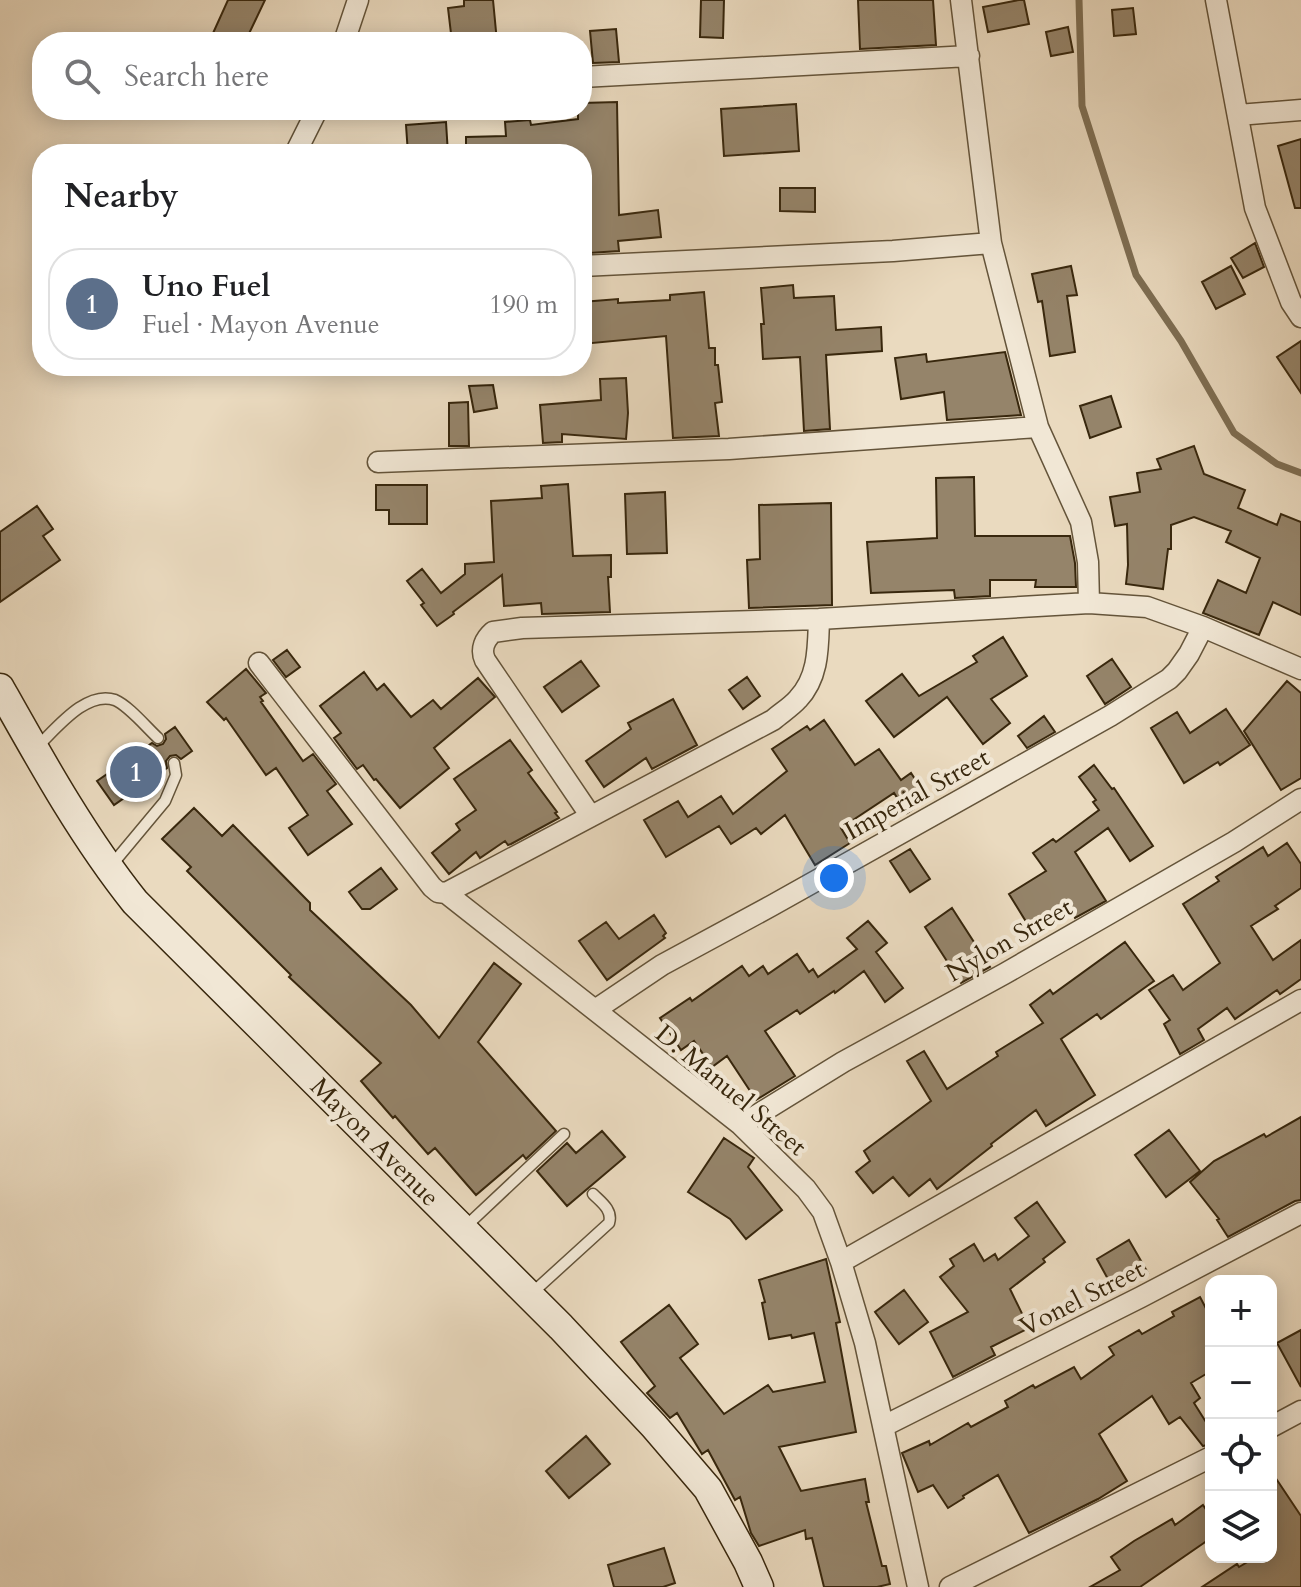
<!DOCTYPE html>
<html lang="en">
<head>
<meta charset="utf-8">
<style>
	:root { --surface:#fff; --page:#f2f2f2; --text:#202124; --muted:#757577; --line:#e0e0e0; --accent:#8f2418 }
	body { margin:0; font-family:Cardo,serif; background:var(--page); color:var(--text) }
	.controls { position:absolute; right:24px; bottom:24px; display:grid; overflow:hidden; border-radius:16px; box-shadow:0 4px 20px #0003 }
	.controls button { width:72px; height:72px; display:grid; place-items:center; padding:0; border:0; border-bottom:2px solid var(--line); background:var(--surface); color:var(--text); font:40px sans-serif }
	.you { position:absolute; left:834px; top:878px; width:28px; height:28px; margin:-20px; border:6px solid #fff; border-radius:50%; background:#1a73e8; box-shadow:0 0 0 12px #1a73e833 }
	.badge { display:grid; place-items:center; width:52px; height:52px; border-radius:50%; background:var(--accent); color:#fff; font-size:26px; font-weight:700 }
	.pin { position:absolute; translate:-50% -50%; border:4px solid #fff; box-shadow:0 2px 8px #0006 }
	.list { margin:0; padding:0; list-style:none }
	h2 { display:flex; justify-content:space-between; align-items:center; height:104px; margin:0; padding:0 32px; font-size:34px }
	h2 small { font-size:26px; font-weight:400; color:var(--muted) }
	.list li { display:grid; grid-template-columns:52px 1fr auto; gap:24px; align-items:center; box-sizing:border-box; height:112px; margin:0 16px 16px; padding:0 16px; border:2px solid var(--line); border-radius:32px }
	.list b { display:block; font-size:30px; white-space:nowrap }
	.list p { margin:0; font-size:26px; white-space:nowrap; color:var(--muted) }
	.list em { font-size:26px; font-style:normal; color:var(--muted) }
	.icon { flex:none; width:44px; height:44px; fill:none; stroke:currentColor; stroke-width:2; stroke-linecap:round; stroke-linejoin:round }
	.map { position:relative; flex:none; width:1301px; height:1587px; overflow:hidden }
	.search { position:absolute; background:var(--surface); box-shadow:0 4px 20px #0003; left:32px; top:32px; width:560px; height:88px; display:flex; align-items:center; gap:20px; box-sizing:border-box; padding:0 28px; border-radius:32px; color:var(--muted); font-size:30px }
	.panel { position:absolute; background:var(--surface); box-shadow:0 4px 20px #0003; left:32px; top:144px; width:560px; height:232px; border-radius:32px }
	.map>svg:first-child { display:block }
</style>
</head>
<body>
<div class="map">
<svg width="1301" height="1587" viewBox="0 0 1301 1587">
	<rect width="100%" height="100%" fill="#eadabf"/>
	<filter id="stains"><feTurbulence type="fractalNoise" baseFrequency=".0025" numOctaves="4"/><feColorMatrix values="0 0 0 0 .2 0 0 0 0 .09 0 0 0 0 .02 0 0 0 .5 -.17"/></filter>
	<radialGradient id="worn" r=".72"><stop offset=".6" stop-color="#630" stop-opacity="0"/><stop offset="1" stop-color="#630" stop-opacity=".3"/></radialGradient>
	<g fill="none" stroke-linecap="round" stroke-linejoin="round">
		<path stroke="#7e6e53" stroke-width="7" d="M1079,0L1082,106L1136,275L1181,341L1234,433L1277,464L1301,473"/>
	</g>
	<path fill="#95846a" stroke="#38270d" stroke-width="2" d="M228,0H265L245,42H209Z
		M464,0H493L497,42H452L448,8L464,6Z
		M701,0H724L723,38L700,37Z
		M858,0H933L936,45L860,49Z
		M1019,0H1024L1029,24L988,32L983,7Z
		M1133,8L1136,34L1114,36L1112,10Z
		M1068,27L1073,52L1051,56L1046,32Z
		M616,29L619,62L593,63L590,31Z
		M617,102L619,215L658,210L661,237L618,241L619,251L589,253L586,215H583L582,203V154H466V137L506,136L505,122L530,120L531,125L578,119V110H582V103Z
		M796,104L799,151L724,156L721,109Z
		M446,122L448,154H408L406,125Z
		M1301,139V208H1295L1278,146Z
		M780,188H815V212L780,211Z
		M1255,243L1264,267L1243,278L1231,258Z
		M1071,266L1077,295L1067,296L1075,352L1050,356L1042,301L1038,302L1032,274Z
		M1231,266L1245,294L1216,309L1202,282Z
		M793,285L794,298L834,296L836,330L881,327L882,351L826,355L830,429L804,431L800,357L763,359L761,324H764L761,288Z
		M704,292L709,348H715V365H718L722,402L715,403L719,436L673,438L666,336L582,344V302L618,299V303L670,300V295Z
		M1301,341V393L1277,357Z
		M1005,352L1021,415L947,420L944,392L901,399L895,358L926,354L927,362Z
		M626,378L628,413L626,439L562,434V442L543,443L540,405L601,400L600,379Z
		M493,385L497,408L474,412L469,386Z
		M1111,396L1121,427L1090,438L1080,406Z
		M468,402L469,446H449V403Z
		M1194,446L1204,474L1245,490L1238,508L1277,525L1281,514L1301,522V615L1273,602L1259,635L1203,613L1218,580L1246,593L1260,558L1226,542L1231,531L1194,517L1171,525V549H1168L1163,589L1126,584L1128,565L1127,524L1115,526L1110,497L1140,492L1137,473L1161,469L1157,459Z
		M974,477L975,536H1070L1075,563L1076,587H1035L1036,580H990V596L955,598L954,590L871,593L867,542L937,538L936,478Z
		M568,484L573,556L611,555V577H608L610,612L542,614L541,603L504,606L502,575L453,612L454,614L437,626L421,605L424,603L407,581L422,569L441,593L465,574V564L494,562L491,501L542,498L541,486Z
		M376,485H427V524H389V510H376Z
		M665,492L667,553L627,554L625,494Z
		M831,503L832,605L749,608L747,560L760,559L759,505Z
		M37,506L53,529L43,536L60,560L0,602V532Z
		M1003,637L1027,676L991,699L1010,723L983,744L947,697L894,737L866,701L902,674L919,696L977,662L973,656Z
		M287,650L300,667L286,677L273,660Z
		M1112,659L1131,687L1105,704L1087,676Z
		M581,661L599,686L562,712L544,687Z
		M246,669L266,693L260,697L263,701L261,702L303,761L313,754L336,784L327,791L352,824L308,855L289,828L308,815L276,768L266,775L226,718L224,720L207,702Z
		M364,672L377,690L384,684L411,717L433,700L441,709L478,678L495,697L434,748L449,768L400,808L376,779L374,780L363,765L357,769L334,738L341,733L320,706Z
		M747,677L760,696L743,709L729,690Z
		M1287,681L1301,693V778L1281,790L1244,731Z
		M673,699L697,745L652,769L646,758L604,787L586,761L631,729L628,723Z
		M1226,709L1250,745L1220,765L1218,762L1184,783L1151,728L1177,712L1190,733Z
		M1044,716L1055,732L1027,748L1018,736Z
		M824,720L855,765L879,749L901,780L911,773L928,799L907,813L894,793L841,828L850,843L815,865L785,815L761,834L756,828L731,844L719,826L666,857L644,820L678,801L688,817L721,796L733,814L787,771L772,749L807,726L810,730Z
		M175,727L192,751L181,759L176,755L170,756L166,761L167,768L114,805L97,781L152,743L157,746L163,744L166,739L165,734Z
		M510,740L532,770L528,773L557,812L555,813L559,818L511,844L508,845L505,841L480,858L476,852L449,874L432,853L460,830L456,824L476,810L454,779Z
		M1094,765L1112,789L1114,788L1153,846L1130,861L1108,828L1075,852L1106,901L1075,918L1070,910L1033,933L1009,894L1046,871L1033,853L1053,839L1056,842L1099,810L1093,802L1096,800L1079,777Z
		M194,808L222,836L233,825L310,903V910L411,1005L439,1038L494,963L521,984L478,1042L556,1131L526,1159L523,1155L476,1195L435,1148L428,1154L395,1116L393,1118L361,1081L381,1063L289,977L291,975L187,871L191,867L162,839Z
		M1287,843L1301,864V888L1275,906L1278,909L1251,926L1273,960L1301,940V979L1280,994L1277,990L1235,1019L1227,1008L1198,1029L1204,1040L1180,1054L1164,1024L1170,1020L1149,990L1173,975L1183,990L1220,963L1183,904L1219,881L1216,877L1263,847L1268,856Z
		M910,849L930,879L910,892L890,861Z
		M381,868L397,889L370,909H362L349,892Z
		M952,908L990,967L961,983L925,927Z
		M654,915L666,933L663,936L665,938L607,980L579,941L606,922L619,939Z
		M868,921L887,943L876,952L903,988L885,1002L864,971L835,993L834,991L800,1014L797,1010L765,1031L795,1076L756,1100L727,1056L712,1067L694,1041L681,1050L660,1018L690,998L692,1001L742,966L749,976L763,966L768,974L797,954L809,972L813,969L818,977L857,949L847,938Z
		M1125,942L1154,981L1101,1019L1097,1014L1061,1039L1095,1095L1046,1126L1036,1110L991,1144L992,1146L937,1189L930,1179L909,1196L893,1177L873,1193L856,1172L870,1161L864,1151L931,1101L907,1061L924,1051L947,1089L998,1056L996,1052L1043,1023L1030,1005L1050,990L1053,994Z
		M1301,1117V1200L1295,1201L1228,1237L1217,1220L1219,1219L1190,1182L1214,1161L1264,1134L1266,1137Z
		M1169,1130L1200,1171L1166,1197L1135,1155Z
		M602,1131L625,1157L567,1206L537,1171L567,1143L576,1153Z
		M724,1138L754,1158L748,1167L782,1210L746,1239L730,1219L688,1192Z
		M1037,1202L1065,1242L1043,1259L1045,1262L1010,1289L1029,1328L991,1347L995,1355L953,1377L930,1332L968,1312L940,1277L954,1266L950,1259L974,1244L984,1261L995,1254L998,1260L1029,1236L1015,1218Z
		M1129,1240L1148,1273L1115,1292L1097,1259Z
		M826,1259L840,1322L836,1323L856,1432L779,1447L801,1491L865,1479L869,1502H866L882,1566H886L890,1584L877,1587H824L812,1538L806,1539L805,1530L759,1546L751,1533L740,1497L735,1500L708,1450L702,1454L677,1413L670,1418L647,1393L655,1386L621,1342L669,1305L698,1344L680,1358L724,1414L768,1385L773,1392L825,1382L814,1333L792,1338L791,1335L769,1339L762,1303L765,1302L759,1280Z
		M904,1290L928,1322L899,1344L875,1312Z
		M1200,1297L1211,1318V1371L1191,1383L1200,1398L1194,1403L1211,1430V1444L1203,1446L1180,1417L1169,1424L1152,1396L1099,1434L1127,1481L1098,1499L1029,1533L998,1475L963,1496L964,1498L948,1508L933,1485L918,1492L902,1453L929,1441L930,1445L968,1423L971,1427L1008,1407L1005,1401L1033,1385L1035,1388L1074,1367L1081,1379L1114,1355L1109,1347L1139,1330L1142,1334L1174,1316L1172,1312Z
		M1301,1330V1387L1277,1343Z
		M586,1436L610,1464L569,1498L546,1471Z
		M1271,1471L1301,1516V1587H1202L1237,1564L1239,1567L1256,1557H1271Z
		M1203,1505L1211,1517V1538L1140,1587H1090L1120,1570L1111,1557L1134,1541L1172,1519L1175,1525Z
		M664,1548L675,1583L663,1587H614L608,1565Z"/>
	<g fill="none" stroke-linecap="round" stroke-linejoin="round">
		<defs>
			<path id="service" d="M37,747C56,729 86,690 115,700C129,706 147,728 158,738
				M110,867L165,801L176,775L174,763
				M464,1228L564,1134
				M531,1294L609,1223C613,1210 601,1202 593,1194"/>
			<path id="minor" d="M961,0L991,243L1038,427L1081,522L1088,562L1089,603
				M1216,0L1255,208L1291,302L1301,317
				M344,42L358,0
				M582,77L969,56
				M1238,115L1301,110
				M295,154L317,110
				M582,266L893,251L991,243
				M378,462L729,449L1038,427
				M259,663L432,887L438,892L446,893L741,1125L806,1189L823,1212L841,1262L865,1343L918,1587
				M590,815L485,660C480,649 485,639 493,632L522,628L819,619L1089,603L1147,607L1203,627L1301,669
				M446,893L773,720C781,713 791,707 798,699C819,677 818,647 819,619
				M595,1010L662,965L771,906L1110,716L1169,679L1177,671L1189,654L1203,627
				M741,1125L843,1062L1004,974L1234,842L1301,799
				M841,1262L1301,1000
				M884,1426L1141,1297L1301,1213
				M1271,1427L1301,1411
				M950,1587L1211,1457"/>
			<path id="secondary" d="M0,688C41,761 83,837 135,902L561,1327L654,1426L708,1489L748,1562L759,1587"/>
		</defs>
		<use href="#service" stroke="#64543a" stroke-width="13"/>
		<use href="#minor" stroke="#64543a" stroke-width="23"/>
		<use href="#secondary" stroke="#38270d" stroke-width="31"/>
		<use href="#service" stroke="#f1e7d5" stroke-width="10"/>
		<use href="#minor" stroke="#f1e7d5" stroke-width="20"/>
		<use href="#secondary" stroke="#f1e7d5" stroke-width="28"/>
	</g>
	<g text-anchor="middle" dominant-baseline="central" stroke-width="8" stroke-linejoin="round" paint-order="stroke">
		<g font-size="26" fill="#38270d" stroke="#f1e7d5">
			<text transform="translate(917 794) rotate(-29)">Imperial Street</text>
			<text transform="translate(1009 940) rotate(-30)">Nylon Street</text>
			<text transform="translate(731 1090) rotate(40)">D. Manuel Street</text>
			<text transform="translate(375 1142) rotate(45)">Mayon Avenue</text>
			<text transform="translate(1082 1298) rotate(-27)">Vonel Street</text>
		</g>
	</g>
	<rect width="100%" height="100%" filter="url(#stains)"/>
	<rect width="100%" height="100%" fill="url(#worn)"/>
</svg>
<div class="controls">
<button>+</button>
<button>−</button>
<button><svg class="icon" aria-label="locate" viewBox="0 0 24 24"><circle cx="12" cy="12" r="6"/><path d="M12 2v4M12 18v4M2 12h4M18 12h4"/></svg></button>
<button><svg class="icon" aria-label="layers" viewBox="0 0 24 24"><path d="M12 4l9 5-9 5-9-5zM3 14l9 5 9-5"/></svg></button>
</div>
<div class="you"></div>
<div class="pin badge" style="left:136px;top:772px;background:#5c6f8a">1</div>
<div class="search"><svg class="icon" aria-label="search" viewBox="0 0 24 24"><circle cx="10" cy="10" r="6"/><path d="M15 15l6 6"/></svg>Search here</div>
<section class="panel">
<h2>Nearby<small></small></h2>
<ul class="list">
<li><span class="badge" style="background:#5c6f8a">1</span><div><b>Uno Fuel</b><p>Fuel · Mayon Avenue</p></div><em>190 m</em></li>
</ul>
</section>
</div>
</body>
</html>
